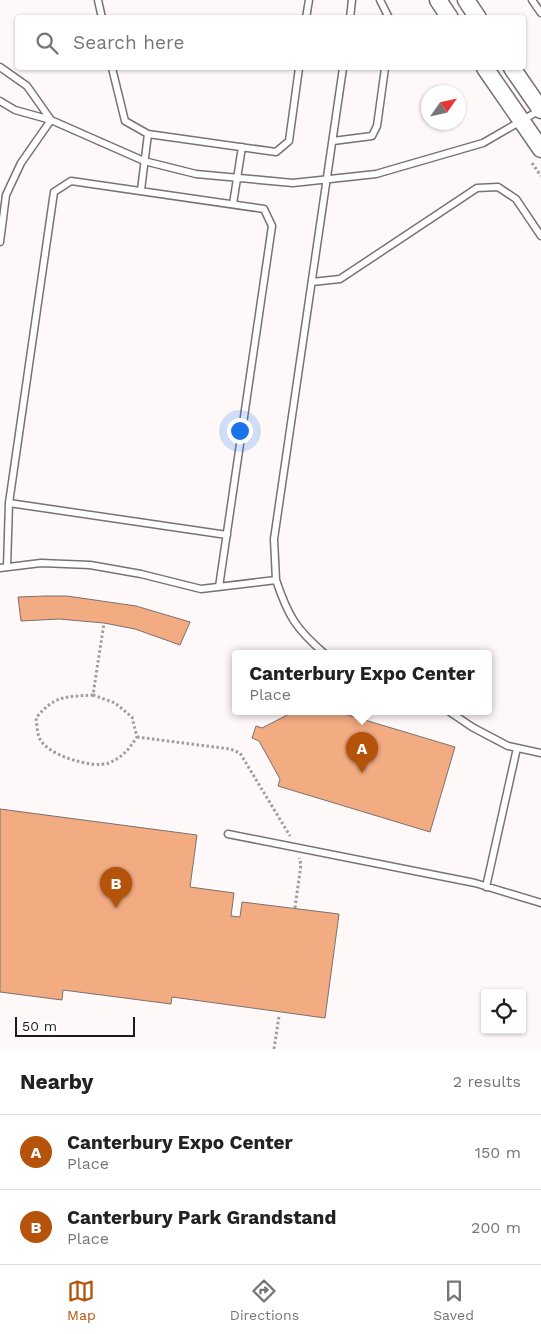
<!DOCTYPE html>
<html lang="en">
<head>
<meta charset="utf-8">
<style>
	:root { --surface:#fff; --page:#f6f6f6; --text:#222; --muted:#767676; --line:#e0e0e0; --accent:#b45309 }
	body { margin:0; font-family:"Work Sans",sans-serif; background:var(--page); color:var(--text) }
	.controls { position:absolute; right:15px; bottom:15px; display:grid; overflow:hidden; border-radius:5px; box-shadow:0 1px 4px #0004 }
	.controls button { width:45px; height:45px; display:grid; place-items:center; padding:0; border:0; border-bottom:1px solid var(--line); background:var(--surface); color:var(--text); font:25px sans-serif }
	.compass { position:absolute; left:421px; top:85px; width:45px; height:45px; border-radius:50%; background:var(--surface); box-shadow:0 1px 4px #0004; rotate:56deg }
	.scale { position:absolute; left:15px; bottom:12px; width:120px; box-sizing:border-box; padding-left:5px; border:2px solid #1d1a1a; border-top:0; font-size:14px; line-height:18px; white-space:nowrap; color:#1d1a1a; -webkit-text-stroke:4px #fff; paint-order:stroke }
	.you { position:absolute; left:239px; top:430px; width:18px; height:18px; margin:-12px; border:4px solid #fff; border-radius:50%; background:#1a73e8; box-shadow:0 0 0 8px #1a73e833 }
	.badge { display:grid; place-items:center; width:32px; height:32px; border-radius:50%; background:var(--accent); color:#fff; font-size:16px; font-weight:700 }
	.pin { position:absolute; translate:-50% -41px; filter:drop-shadow(0 1px 2px #0008) }
	.pin::after { content:''; position:absolute; top:26px; width:18px; height:15px; background:inherit; clip-path:polygon(0 0,100% 0,50% 100%) }
	.popup { position:absolute; left:232px; top:650px; width:260px; height:65px; box-sizing:border-box; display:grid; place-content:center; border-radius:5px; background:var(--surface); filter:drop-shadow(0 1px 4px #0005); font-size:16px; white-space:nowrap; color:var(--muted) }
	.popup b { font-size:19px; color:var(--text) }
	.popup::after { content:''; position:absolute; left:50%; top:100%; margin-left:-10px; border:10px solid transparent; border-top-color:var(--surface) }
	.list { margin:0; padding:0; list-style:none }
	h2 { display:flex; justify-content:space-between; align-items:center; height:65px; margin:0; padding:0 20px; font-size:21px }
	h2 small { font-size:16px; font-weight:400; color:var(--muted) }
	.list li { display:grid; grid-template-columns:32px 1fr auto; gap:15px; align-items:center; box-sizing:border-box; height:75px; padding:0 20px; border-top:1px solid var(--line) }
	.list b { display:block; font-size:19px; white-space:nowrap }
	.list p { margin:0; font-size:16px; white-space:nowrap; color:var(--muted) }
	.list em { font-size:16px; font-style:normal; color:var(--muted) }
	.icon { flex:none; width:28px; height:28px; fill:none; stroke:currentColor; stroke-width:2; stroke-linecap:round; stroke-linejoin:round }
	.map { position:relative; flex:none; width:541px; height:1049px; overflow:hidden }
	.search { position:absolute; background:var(--surface); box-shadow:0 1px 4px #0004; left:15px; right:15px; top:15px; height:55px; display:flex; align-items:center; gap:12px; box-sizing:border-box; padding:0 18px; border-radius:5px; color:var(--muted); font-size:19px }
	.sheet { height:215px; background:var(--surface) }
	nav { display:flex; justify-content:space-around; align-items:center; box-sizing:border-box; height:70px; border-top:1px solid var(--line); background:var(--surface); font-size:14px; color:var(--muted) }
	nav a { display:grid; justify-items:center; gap:2px }
	nav .on { color:var(--accent) }
	.map>svg:first-child { display:block }
</style>
</head>
<body>
<div class="map">
<svg width="541" height="1049" viewBox="0 0 541 1049">
	<rect width="100%" height="100%" fill="#fef8f8"/>
	<path fill="#f3ab82" stroke="#78726f" d="M45,596H67L136,606L190,622L180,645L135,629L104,623L59,619L21,621L18,597Z
		M293,712H338L455,747L430,832L278,786L280,779L259,741L252,738L256,726L262,728Z
		M0,809L197,835L190,887L234,893L231,916L240,917L242,902L339,914L325,1018L172,997L171,1004L63,990L62,1000L0,992Z"/>
	<g fill="none" stroke-linecap="round" stroke-linejoin="round">
		<defs>
			<path id="service" d="M98,0L102,18
				M380,0L389,18
				M532,0L541,13
				M306,18L309,0
				M350,18L352,0
				M0,67L27,86L51,120
				M112,68L125,121L148,134L276,152L289,141L299,68
				M0,101L15,110L51,120L144,161L196,174L293,183L376,174L483,143L540,110
				M333,141L372,136L377,126L385,68
				M141,190L148,134
				M233,204L242,147
				M0,242L6,195L21,163L51,120
				M312,282L340,279L477,188L498,187L516,199L541,236
				M9,503L227,535
				M7,567L9,503L54,192L71,181L264,209L272,226L219,587
				M0,568L41,563L90,565L141,574L201,589L276,580C288,616 296,629 325,654
				M276,580L274,539L343,68
				M450,712L472,727L508,746L541,753
				M228,834L475,883L541,903
				M486,887L517,748"/>
			<path id="tertiary" d="M438,0L450,18
				M466,0L478,18
				M485,68L541,149
				M512,68L541,110"/>
		</defs>
		<use href="#service" stroke="#787272" stroke-width="9"/>
		<use href="#tertiary" stroke="#787272" stroke-width="19"/>
		<path stroke="#a29d9d" stroke-width="3" stroke-dasharray="2.5 2.5" stroke-linecap="butt" d="M532,163L541,176
			M93,695L115,703L132,717L137,737C129,749 123,757 109,763C93,769 45,755 39,737C37,732 37,724 36,718C55,695 65,697 93,695L104,623
			M137,737L230,749L240,753L290,836
			M295,908L301,864L299,858
			M274,1049L279,1016"/>
		<use href="#service" stroke="#fff" stroke-width="6"/>
		<use href="#tertiary" stroke="#fff" stroke-width="16"/>
	</g>
</svg>
<div class="controls">
<button><svg class="icon" aria-label="locate" viewBox="0 0 24 24"><circle cx="12" cy="12" r="6"/><path d="M12 2v4M12 18v4M2 12h4M18 12h4"/></svg></button>
</div>
<svg class="compass" viewBox="-18 -18 36 36"><path d="M0-13l5 13h-10z" fill="#e53935"/><path d="M0 13l5-13h-10z" fill="#767676"/></svg>
<div class="scale">50 m</div>
<div class="you"></div>
<div class="pin badge" style="left:362px;top:773px">A</div>
<div class="popup"><b>Canterbury Expo Center</b>Place</div>
<div class="pin badge" style="left:116px;top:908px">B</div>
<div class="search"><svg class="icon" aria-label="search" viewBox="0 0 24 24"><circle cx="10" cy="10" r="6"/><path d="M15 15l6 6"/></svg>Search here</div>
</div>
<section class="sheet">
<h2>Nearby<small>2 results</small></h2>
<ul class="list">
<li><span class="badge">A</span><div><b>Canterbury Expo Center</b><p>Place</p></div><em>150 m</em></li>
<li><span class="badge">B</span><div><b>Canterbury Park Grandstand</b><p>Place</p></div><em>200 m</em></li>
</ul>
</section>
<nav>
<a class="on"><svg class="icon" aria-label="map" viewBox="0 0 24 24"><path d="M3 6l6-2 6 2 6-2v14l-6 2-6-2-6 2zM9 4v14M15 6v14"/></svg>Map</a>
<a><svg class="icon" aria-label="directions" viewBox="0 0 24 24"><path d="M12 3l9 9-9 9-9-9zM9 14v-3h6M13 9l2 2-2 2"/></svg>Directions</a>
<a><svg class="icon" aria-label="saved" viewBox="0 0 24 24"><path d="M7 4h10v16l-5-4-5 4z"/></svg>Saved</a>
</nav>
</body>
</html>
